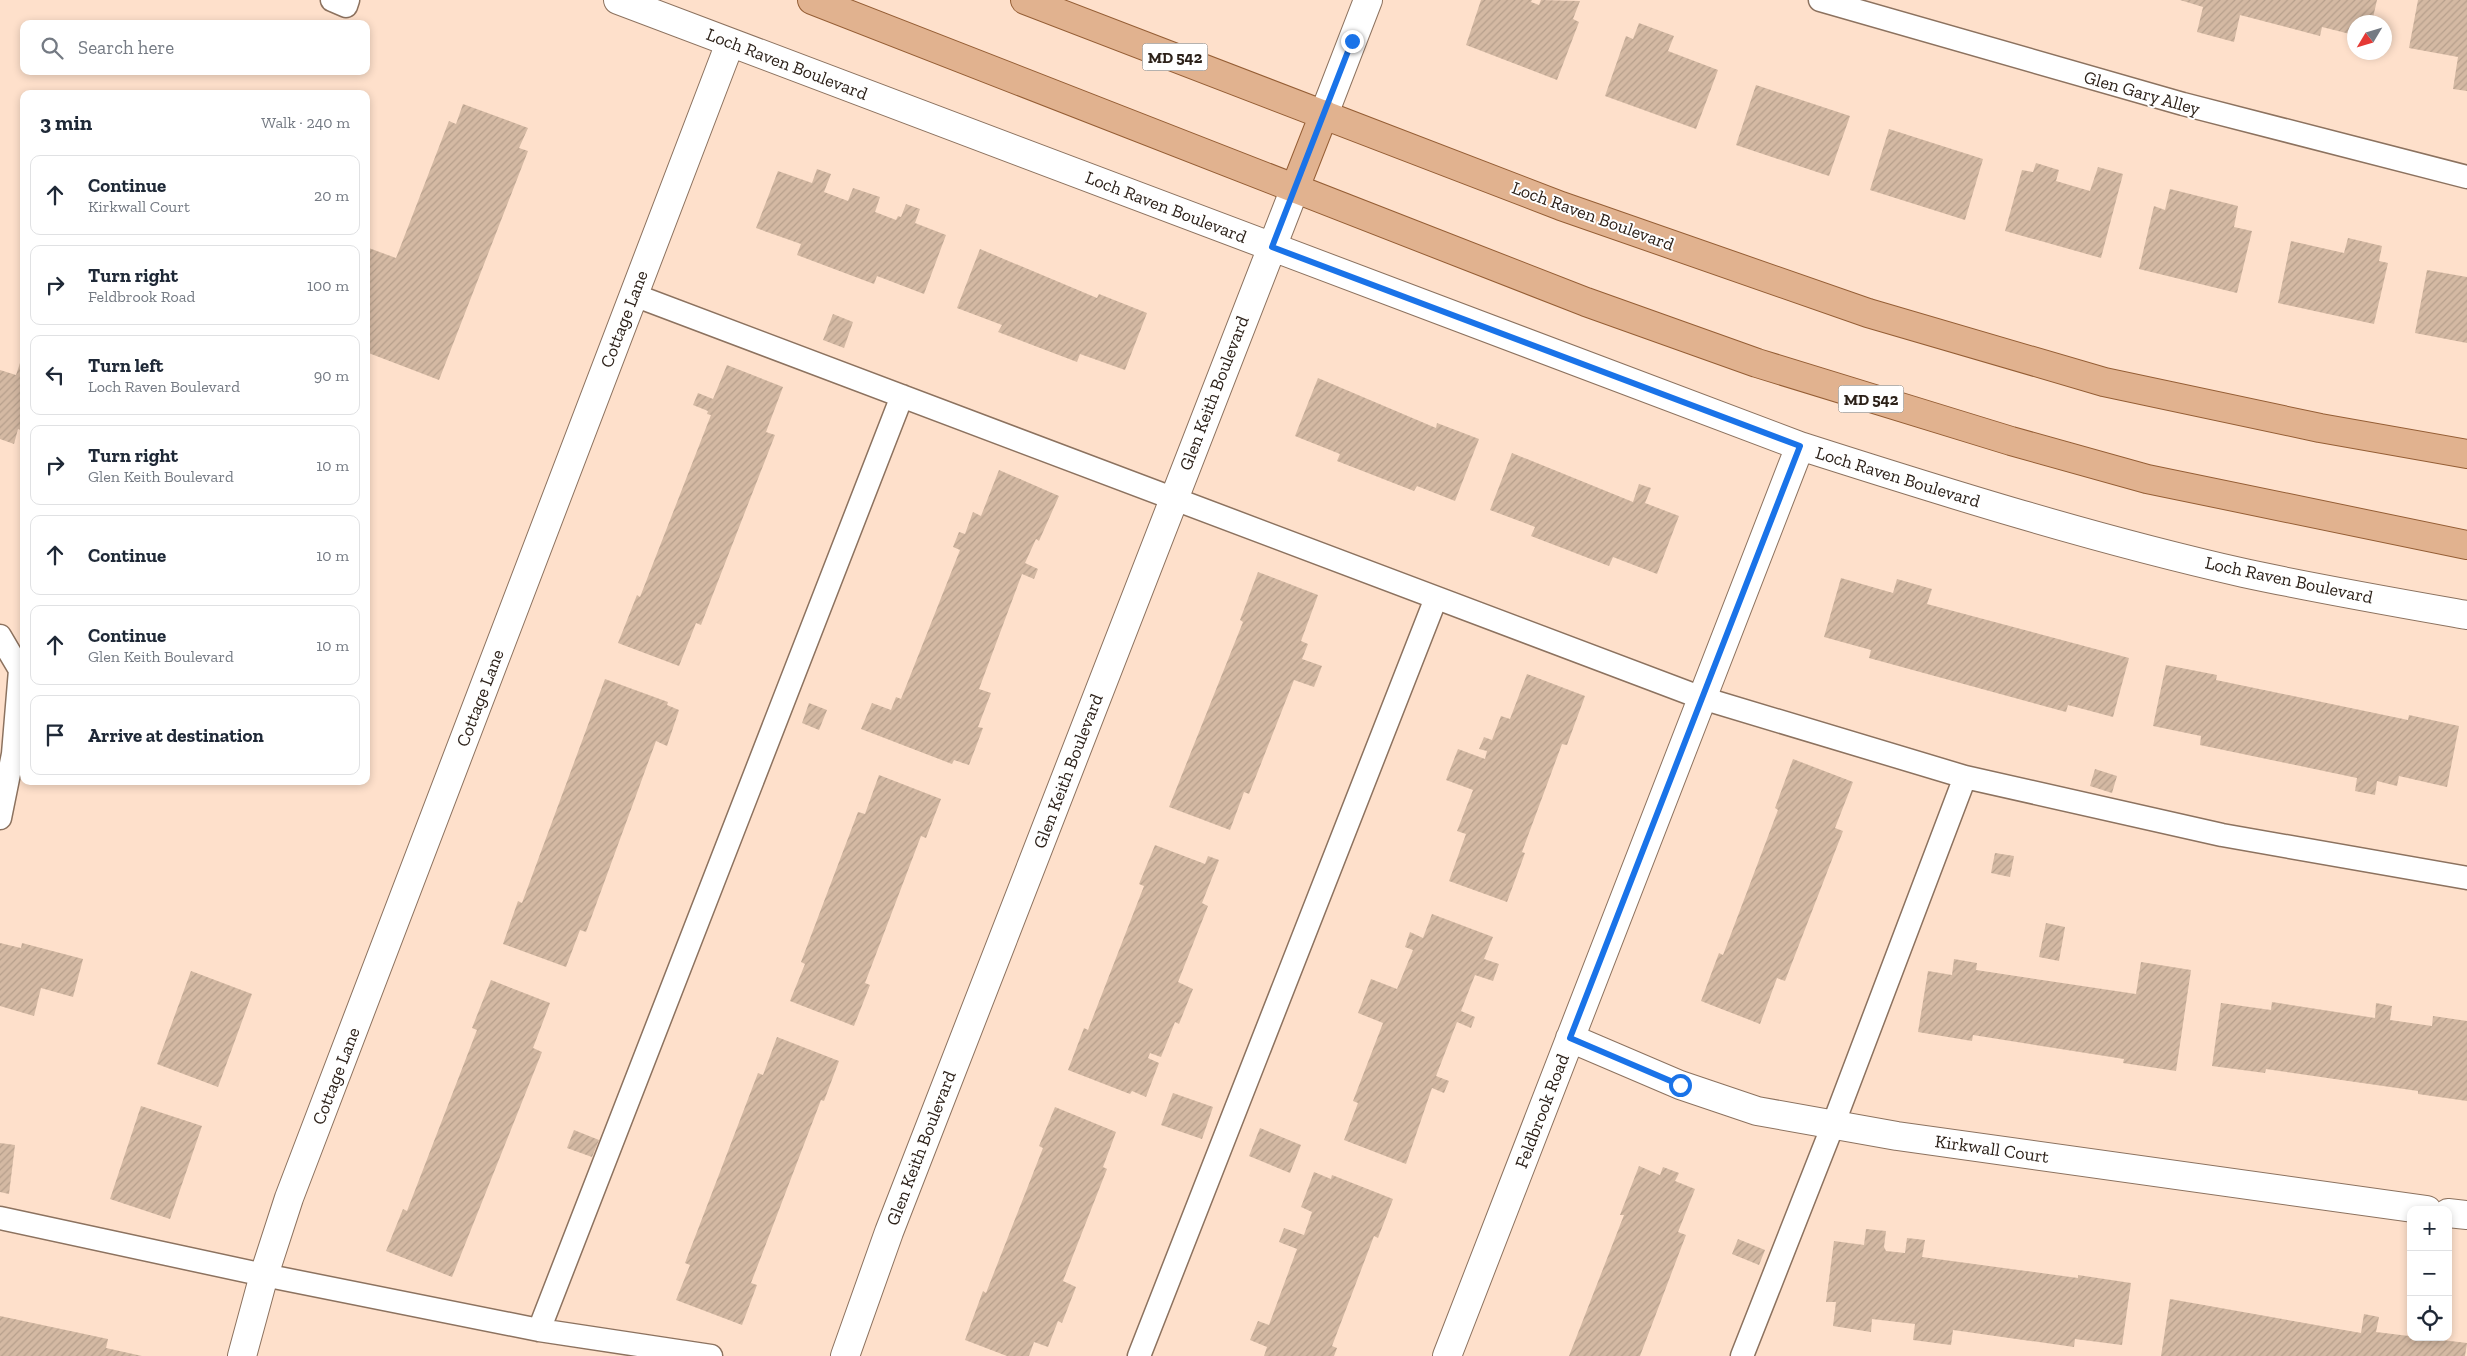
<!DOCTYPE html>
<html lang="en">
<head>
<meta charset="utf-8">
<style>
	:root { --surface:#fff; --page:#f6f6f7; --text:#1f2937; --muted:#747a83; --line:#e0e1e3 }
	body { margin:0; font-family:"Zilla Slab",serif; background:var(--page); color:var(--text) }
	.controls { position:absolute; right:15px; bottom:15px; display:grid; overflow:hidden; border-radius:10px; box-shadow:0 2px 8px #0003 }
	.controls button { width:45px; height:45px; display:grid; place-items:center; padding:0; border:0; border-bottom:1px solid var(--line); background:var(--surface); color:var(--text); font:25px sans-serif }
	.compass { position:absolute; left:2347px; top:15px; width:45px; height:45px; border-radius:50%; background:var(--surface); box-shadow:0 2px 8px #0003; rotate:232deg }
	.stop { position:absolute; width:15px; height:15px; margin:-11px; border:4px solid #1a73e8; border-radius:50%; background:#fff }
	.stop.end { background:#1a73e8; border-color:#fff; box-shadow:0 1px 5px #0008 }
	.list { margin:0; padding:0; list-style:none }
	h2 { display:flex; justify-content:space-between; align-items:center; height:65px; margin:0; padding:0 20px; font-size:21px }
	h2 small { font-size:16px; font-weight:400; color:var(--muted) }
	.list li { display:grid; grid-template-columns:32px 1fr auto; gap:15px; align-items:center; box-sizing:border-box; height:80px; margin:0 10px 10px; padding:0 10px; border:1px solid var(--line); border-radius:10px }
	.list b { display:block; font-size:19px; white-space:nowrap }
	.list p { margin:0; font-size:16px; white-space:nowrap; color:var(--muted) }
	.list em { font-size:16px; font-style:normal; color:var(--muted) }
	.icon { flex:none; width:28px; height:28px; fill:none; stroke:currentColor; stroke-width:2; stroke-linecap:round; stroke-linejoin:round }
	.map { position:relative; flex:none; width:2467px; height:1356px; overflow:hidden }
	.search { position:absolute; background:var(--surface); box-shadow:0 2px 8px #0003; left:20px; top:20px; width:350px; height:55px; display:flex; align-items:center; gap:12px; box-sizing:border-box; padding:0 18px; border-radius:10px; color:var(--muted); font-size:19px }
	.panel { position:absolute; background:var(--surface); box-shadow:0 2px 8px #0003; left:20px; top:90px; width:350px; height:695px; border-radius:10px }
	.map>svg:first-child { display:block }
</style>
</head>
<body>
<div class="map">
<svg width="2467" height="1356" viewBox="0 0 2467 1356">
	<defs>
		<pattern id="building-hatch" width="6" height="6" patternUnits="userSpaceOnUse" patternTransform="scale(1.25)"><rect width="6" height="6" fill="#d4b9a3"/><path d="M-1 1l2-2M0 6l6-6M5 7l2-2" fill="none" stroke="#b69f8c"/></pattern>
	</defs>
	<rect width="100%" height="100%" fill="#fee0cb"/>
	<path fill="url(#building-hatch)" d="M1481,0H1532L1531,2L1539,5L1541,0L1580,1L1573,19L1579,22L1557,80L1466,45Z
		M2180,0H2377L2372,22H2354V35L2322,27L2320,36L2240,15L2234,42L2197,32L2203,7Z
		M2418,0H2467V91L2453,89L2458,57L2409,48Z
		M1639,23L1674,36L1668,51L1718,70L1696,129L1605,96L1626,36L1633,39Z
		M1756,85L1850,116L1829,176L1736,145Z
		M463,104L528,128L519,148L528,151L439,380L366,352V247L396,258L449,121L456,124Z
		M1889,129L1983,159L1965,220L1870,190Z
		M2036,163L2059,170L2056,181L2090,191L2098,167L2123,174L2101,258L2005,231L2022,170L2033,172Z
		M817,169L831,174L824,192L848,201L853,188L880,197L875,212L896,220L898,216L901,217L906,204L920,209L915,223L946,235L924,294L877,276L874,284L797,255L801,244L756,228L778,171L812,183Z
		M2170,189L2238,206L2234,227L2252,231L2237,293L2139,269L2154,206L2165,210Z
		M2348,238L2382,246L2379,261L2388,263L2374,324L2278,303L2291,241L2344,253Z
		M980,249L1097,298L1099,294L1147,313L1125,370L1080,354L1077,362L998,332L1002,325L957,308Z
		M2427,270L2467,277V343L2415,333Z
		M833,314L853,322L844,348L823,340Z
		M24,351V431L18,429L14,444L0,439V370L16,375Z
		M727,365L783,387L766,432L775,435L701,625L696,623L679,666L618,643L637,595L640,597L711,415L707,414L708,411L693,405L698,393L713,399Z
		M1318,378L1436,428L1437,423L1479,439L1455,501L1417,486L1414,491L1337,461L1340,454L1295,436Z
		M1512,453L1633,502L1639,484L1651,488L1645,503L1679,516L1657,574L1613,557L1609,566L1531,536L1535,527L1490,510Z
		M999,470L1059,496L1039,541L1036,539L1025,563L1038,569L1034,579L1022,574L979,689L991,693L978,727L983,728L969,765L954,760L952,764L861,729L872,703L891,710L896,697L901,699L960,550L953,547L959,532L965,534L973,512L981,516Z
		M1258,572L1318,595L1301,641L1308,644L1302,659L1322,666L1314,687L1294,680L1249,794L1244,792L1230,830L1169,807L1243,622L1240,620Z
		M1841,578L1893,593L1897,579L1932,589L1927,604L2129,658L2113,717L2068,705L2066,712L1869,658L1871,650L1824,637Z
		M2166,665L2217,675L2216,680L2408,720L2409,715L2459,726L2447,787L2399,776L2397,786L2377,781L2375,795L2355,791L2357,778L2200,745L2201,736L2153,726Z
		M1527,674L1585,696L1567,745L1562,744L1522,852L1525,853L1507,902L1449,881L1466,834L1457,831L1473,790L1446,780L1458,749L1485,759L1487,751L1479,749L1484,737L1492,740L1501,716L1510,719Z
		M605,679L668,702L667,705L679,710L667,746L656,741L586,932L580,930L566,967L503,944L518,901L522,903Z
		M809,703L827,710L819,730L802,723Z
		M1793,759L1853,782L1835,828L1843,831L1785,981L1777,978L1760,1024L1701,1001L1719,953L1723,955L1778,810L1775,808Z
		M2095,769L2117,776L2112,793L2090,786Z
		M879,775L941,799L926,838L921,836L865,983L870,985L854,1026L790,1001L805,964L801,962L858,812L865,814Z
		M1155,845L1205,864L1208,856L1219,860L1202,903L1208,906L1178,982L1193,989L1179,1024L1175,1022L1161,1057L1150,1053L1148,1058L1159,1063L1146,1097L1132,1091L1130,1094L1068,1070L1084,1028L1088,1030L1144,886L1139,884Z
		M1995,853L2014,856L2010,877L1991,873Z
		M1432,914L1493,937L1484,959L1499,964L1493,981L1475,975L1461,1011L1475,1017L1471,1028L1457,1022L1436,1076L1449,1081L1444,1093L1432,1088L1406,1164L1344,1140L1358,1103L1353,1101L1383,1023L1358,1013L1371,979L1397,989L1413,950L1405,947L1410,932L1423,938Z
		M2046,923L2065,927L2059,961L2039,957Z
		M0,943L21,948L22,943L83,959L73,997L41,988L34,1016L0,1006Z
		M1954,959L1977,963L1976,970L2136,994L2141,962L2191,970L2176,1071L2123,1063L2124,1059L1973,1035L1972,1041L1918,1032L1928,971L1952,975Z
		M191,971L252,994L218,1087L157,1064Z
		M491,980L550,1003L533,1048L542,1052L452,1277L386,1251L403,1209L407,1211L477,1030L472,1028Z
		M2272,1002L2375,1018L2376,1003L2392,1006L2390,1020L2432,1026L2433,1016L2467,1021V1101L2418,1094V1091L2266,1069L2265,1073L2212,1066L2221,1003L2271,1010Z
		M777,1037L839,1061L824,1101L821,1100L751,1283L757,1285L742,1325L676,1300L690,1265L685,1263L758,1073L763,1075Z
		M1173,1093L1213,1107L1202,1139L1161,1125Z
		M141,1106L202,1126L170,1219L110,1199Z
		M1055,1107L1116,1132L1103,1167L1107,1169L1063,1281L1076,1287L1062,1323L1058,1321L1048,1347L1034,1342L1029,1356H1007L965,1340L983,1291L986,1293L1043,1148L1039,1146Z
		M1260,1128L1301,1145L1290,1173L1249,1156Z
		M574,1130L599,1140L592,1157L567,1148Z
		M0,1143L15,1145L9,1194L0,1192Z
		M1639,1166L1660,1175L1663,1167L1679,1173L1675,1181L1695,1189L1678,1232L1686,1235L1640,1356H1569L1624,1215H1620Z
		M1314,1172L1331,1179L1332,1175L1393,1199L1378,1238L1374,1236L1332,1346L1337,1348L1334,1356H1264L1267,1347L1250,1340L1258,1321L1269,1325L1297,1249L1279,1242L1284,1228L1304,1235L1312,1212L1301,1207Z
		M1866,1229L1886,1231L1884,1247L1886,1251L1905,1253L1907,1238L1925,1240L1922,1257L2078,1278V1275L2131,1283L2122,1345L2075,1339L2074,1347L1953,1330L1951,1345L1913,1340L1915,1324L1872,1319L1871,1332L1833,1326L1836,1302H1826L1834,1241L1864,1245Z
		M1738,1239L1765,1250L1759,1265L1732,1254Z
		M2170,1299L2361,1333L2364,1314L2379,1317L2376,1332L2467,1343L2465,1356H2161Z
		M0,1316L108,1339L106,1348L142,1356H0Z"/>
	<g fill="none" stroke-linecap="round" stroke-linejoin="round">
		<defs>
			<path id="lane" d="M332,0L346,6L348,0
				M1820,0L2183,104L2467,177
				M634,295L1702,698L1965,777
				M0,636L20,670L24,672
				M0,818L13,754L20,670
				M0,1218L264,1275L539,1330L711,1356
				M539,1330L902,396
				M1139,1356L1436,598
				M1742,1356L1833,1125L1965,777L2222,835L2467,878"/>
			<path id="street" d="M618,0L1800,446C1947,493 2094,539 2244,573C2318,589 2393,602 2467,615
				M1324,114L1368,0
				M1570,1038L1680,1085L1757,1111L1897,1136L2427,1210
				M2448,1213L2467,1215
				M242,1356L264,1275L289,1198L730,43
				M845,1356L889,1232L1295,188
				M1447,1356L1800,446"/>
			<path id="primary" d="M812,0L1586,302L1757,363L2011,441L2147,479L2467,545
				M1025,0L1561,206L1868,313L2104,382L2320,428L2467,454
				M1295,188L1324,114"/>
		</defs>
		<use href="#lane" stroke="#8c725f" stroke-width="25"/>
		<use href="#street" stroke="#8c725f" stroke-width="30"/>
		<use href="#primary" stroke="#955e35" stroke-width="30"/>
		<use href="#lane" stroke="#fff" stroke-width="22"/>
		<use href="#street" stroke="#fff" stroke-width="28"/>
		<use href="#primary" stroke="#e1b28f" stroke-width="28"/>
	</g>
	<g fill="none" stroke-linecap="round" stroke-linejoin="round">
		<path stroke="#1a73e8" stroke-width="6" d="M1352,41L1272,247L1800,446L1570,1038L1680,1085"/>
	</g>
	<g text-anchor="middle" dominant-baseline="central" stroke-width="4" stroke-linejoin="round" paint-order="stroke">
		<g fill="#fff" stroke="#6b645e" stroke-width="1">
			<rect x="1142.5" y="43.5" width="65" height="27" rx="4"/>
			<rect x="1838.5" y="385.5" width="65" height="27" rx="4"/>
		</g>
		<g font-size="16" font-weight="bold" fill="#2c2119">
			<text x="1175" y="57">MD 542</text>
			<text x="1871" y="399">MD 542</text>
		</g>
		<g font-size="18" fill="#2c2119" stroke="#fff">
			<text transform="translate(787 64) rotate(21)">Loch Raven Boulevard</text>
			<text transform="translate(2142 93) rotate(16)">Glen Gary Alley</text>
			<text transform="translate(1166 207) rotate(21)">Loch Raven Boulevard</text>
			<text transform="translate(1593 216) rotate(20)">Loch Raven Boulevard</text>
			<text transform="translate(624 319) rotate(-69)">Cottage Lane</text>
			<text transform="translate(1214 393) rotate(-69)">Glen Keith Boulevard</text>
			<text transform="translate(1898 477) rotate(17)">Loch Raven Boulevard</text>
			<text transform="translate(2289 580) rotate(12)">Loch Raven Boulevard</text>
			<text transform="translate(480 698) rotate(-69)">Cottage Lane</text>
			<text transform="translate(1068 771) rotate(-69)">Glen Keith Boulevard</text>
			<text transform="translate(336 1076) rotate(-69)">Cottage Lane</text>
			<text transform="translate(1542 1111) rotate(-69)">Feldbrook Road</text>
			<text transform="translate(921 1148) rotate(-69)">Glen Keith Boulevard</text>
			<text transform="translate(1992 1149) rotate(8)">Kirkwall Court</text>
		</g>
	</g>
</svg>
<div class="controls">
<button>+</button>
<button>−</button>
<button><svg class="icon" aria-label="locate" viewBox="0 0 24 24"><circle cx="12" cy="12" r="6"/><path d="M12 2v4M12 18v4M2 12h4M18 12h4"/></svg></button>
</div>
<svg class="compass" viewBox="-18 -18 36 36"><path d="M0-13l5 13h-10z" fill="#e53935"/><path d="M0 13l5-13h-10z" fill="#747a83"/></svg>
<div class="stop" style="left:1680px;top:1085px"></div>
<div class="stop end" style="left:1352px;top:41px"></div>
<div class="search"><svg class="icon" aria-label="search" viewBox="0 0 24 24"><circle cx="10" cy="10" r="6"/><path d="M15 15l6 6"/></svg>Search here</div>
<section class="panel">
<h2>3 min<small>Walk · 240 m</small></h2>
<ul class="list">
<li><svg class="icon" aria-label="ahead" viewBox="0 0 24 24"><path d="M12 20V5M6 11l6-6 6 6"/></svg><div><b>Continue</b><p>Kirkwall Court</p></div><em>20 m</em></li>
<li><svg class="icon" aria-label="right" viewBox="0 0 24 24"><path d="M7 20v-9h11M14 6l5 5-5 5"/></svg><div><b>Turn right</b><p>Feldbrook Road</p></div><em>100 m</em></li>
<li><svg class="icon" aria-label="left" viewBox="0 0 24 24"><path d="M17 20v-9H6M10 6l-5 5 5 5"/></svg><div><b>Turn left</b><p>Loch Raven Boulevard</p></div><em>90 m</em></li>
<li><svg class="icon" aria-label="right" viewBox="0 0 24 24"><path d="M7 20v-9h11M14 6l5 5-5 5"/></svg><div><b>Turn right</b><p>Glen Keith Boulevard</p></div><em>10 m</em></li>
<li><svg class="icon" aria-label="ahead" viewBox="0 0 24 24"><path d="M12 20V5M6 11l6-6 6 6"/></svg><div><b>Continue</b></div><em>10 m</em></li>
<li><svg class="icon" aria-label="ahead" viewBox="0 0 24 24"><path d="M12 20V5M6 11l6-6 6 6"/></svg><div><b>Continue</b><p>Glen Keith Boulevard</p></div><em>10 m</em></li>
<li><svg class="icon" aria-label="arrive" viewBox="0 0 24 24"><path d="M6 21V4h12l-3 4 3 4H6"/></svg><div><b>Arrive at destination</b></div></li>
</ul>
</section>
</div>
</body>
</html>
